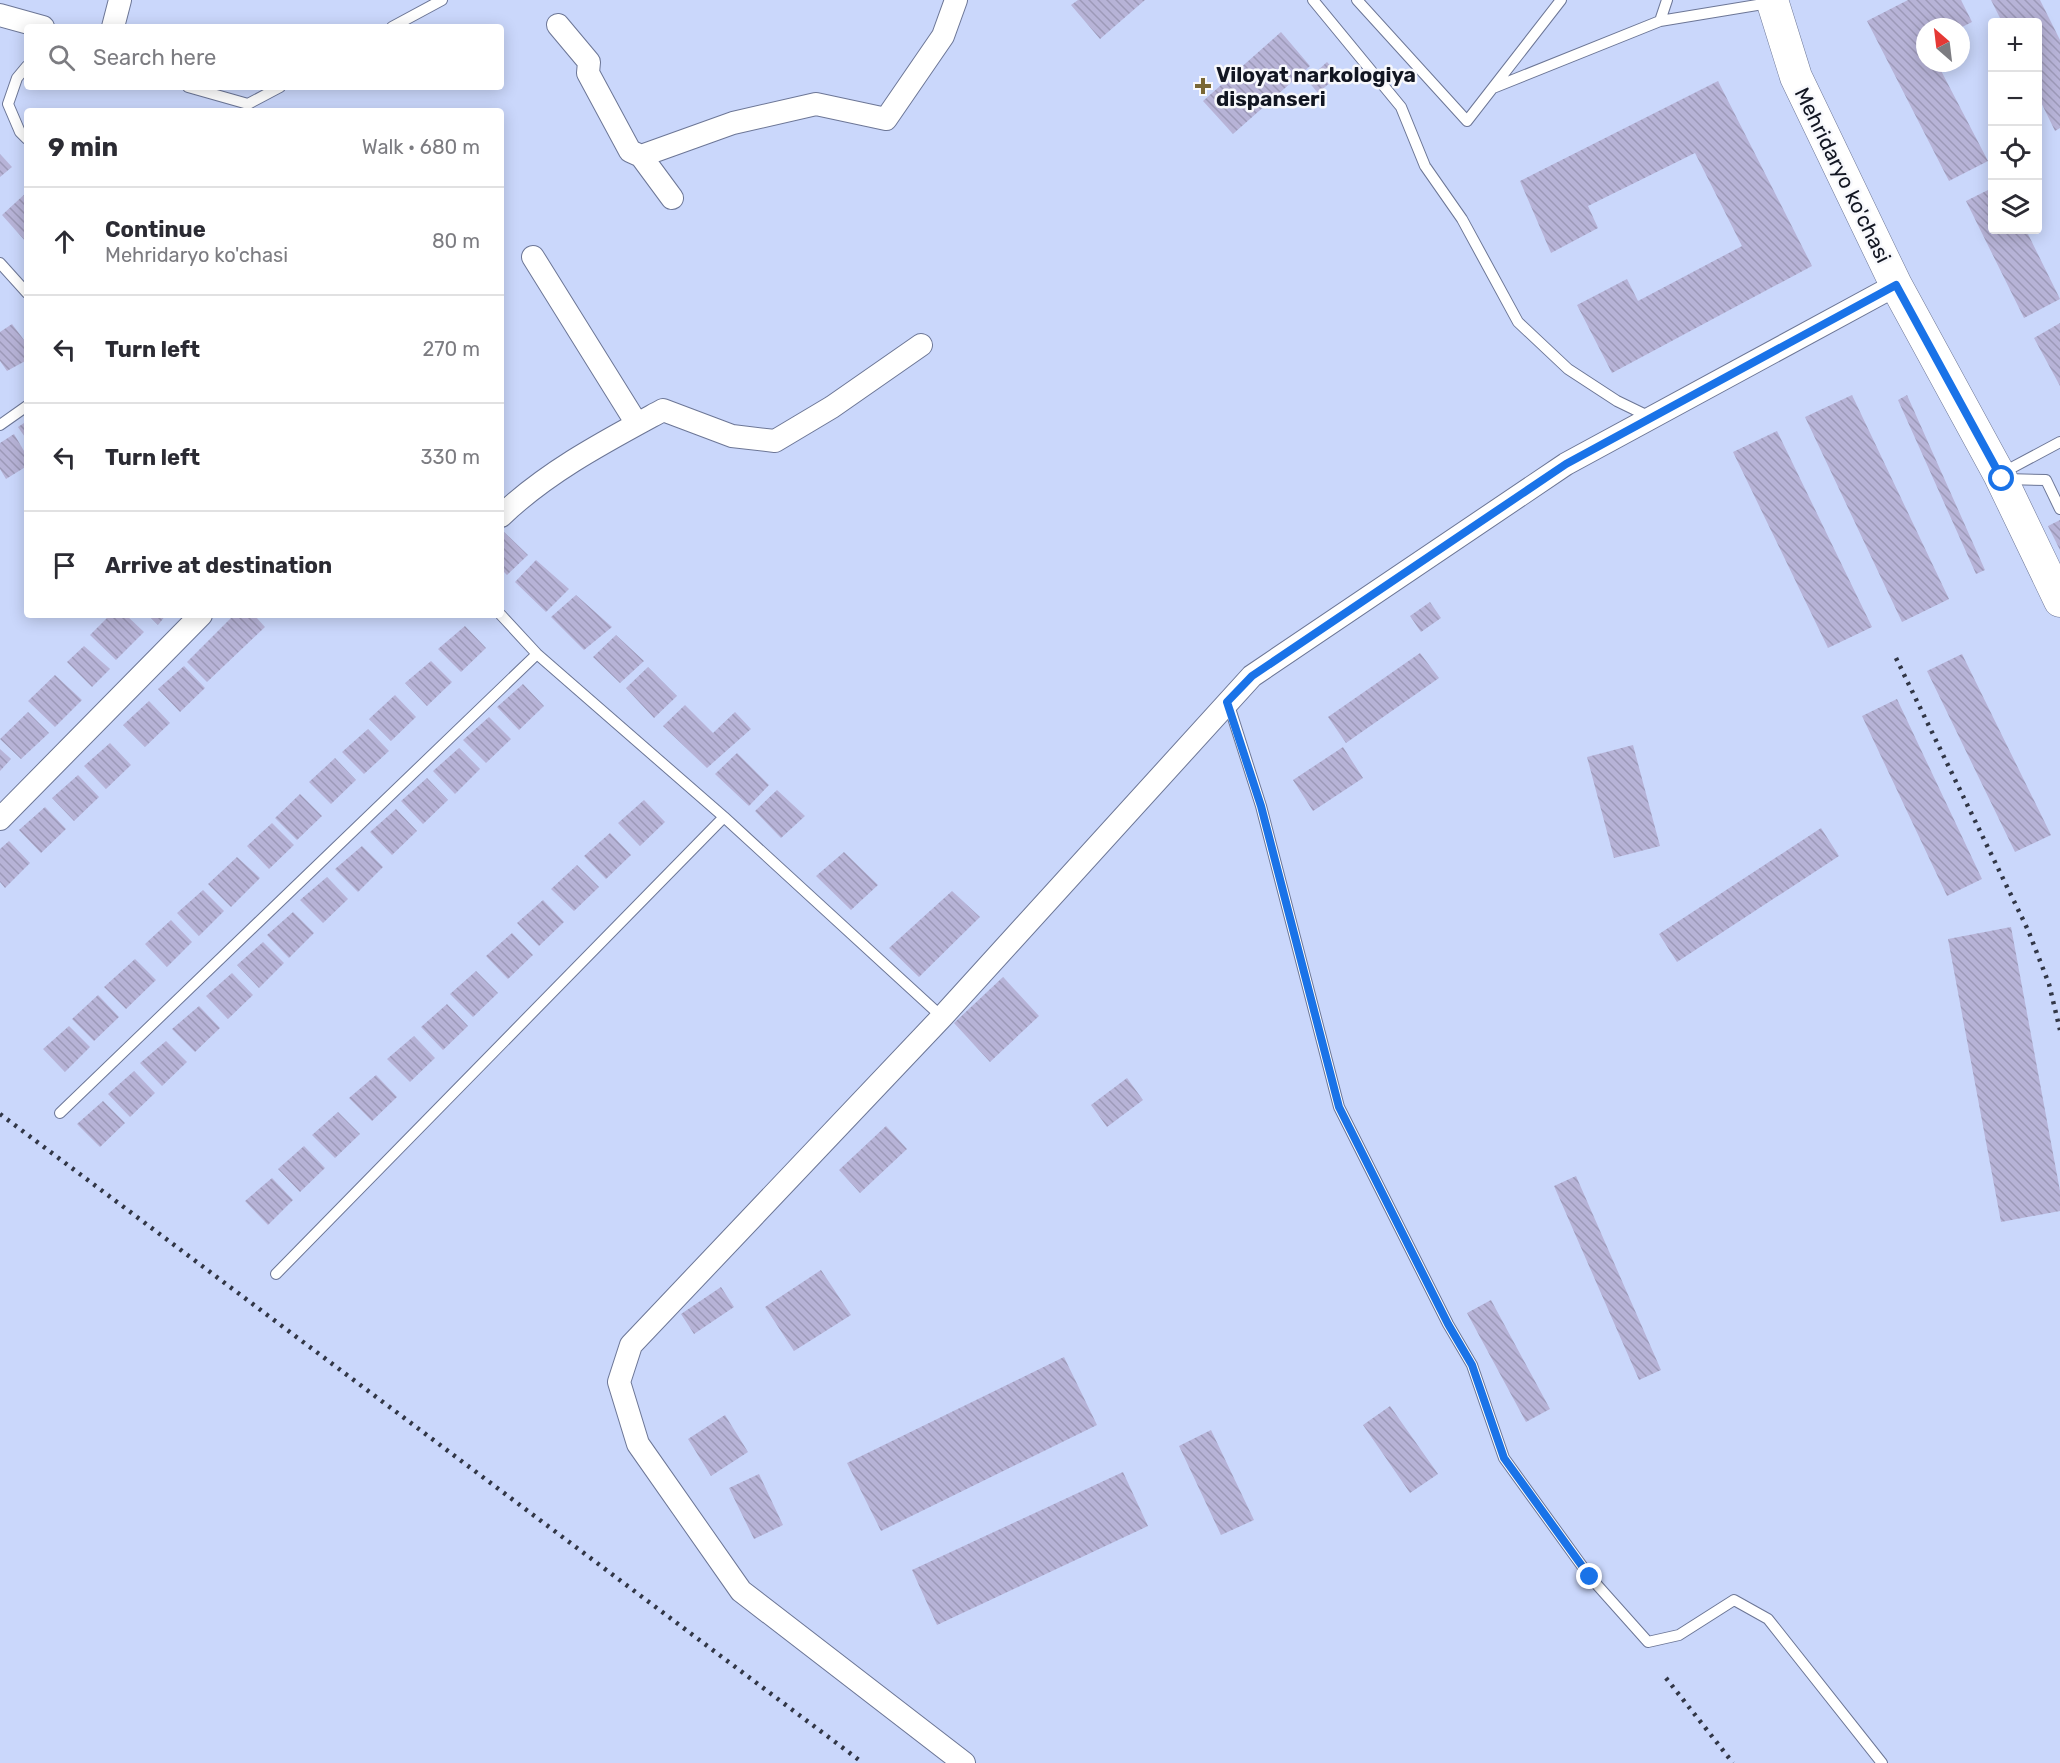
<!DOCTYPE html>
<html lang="en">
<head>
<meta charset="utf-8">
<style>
	:root { --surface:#fff; --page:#f2f2f3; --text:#2b2b33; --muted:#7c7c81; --line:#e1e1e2 }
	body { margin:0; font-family:Rubik,sans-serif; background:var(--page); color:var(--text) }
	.controls { position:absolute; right:18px; top:18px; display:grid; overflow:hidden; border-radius:6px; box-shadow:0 3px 15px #0003 }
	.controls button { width:54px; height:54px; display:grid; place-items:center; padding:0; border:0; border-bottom:2px solid var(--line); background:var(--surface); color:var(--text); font:30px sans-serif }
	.compass { position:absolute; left:1916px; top:18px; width:54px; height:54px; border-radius:50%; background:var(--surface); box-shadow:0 3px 15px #0003; rotate:332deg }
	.stop { position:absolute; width:18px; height:18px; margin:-14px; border:4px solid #1a73e8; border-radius:50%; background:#fff }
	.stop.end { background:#1a73e8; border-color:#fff; box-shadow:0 2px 6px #0008 }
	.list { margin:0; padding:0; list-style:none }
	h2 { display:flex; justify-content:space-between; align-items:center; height:78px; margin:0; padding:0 24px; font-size:26px }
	h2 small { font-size:20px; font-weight:400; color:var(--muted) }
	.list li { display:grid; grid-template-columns:39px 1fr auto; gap:18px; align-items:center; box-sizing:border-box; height:108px; padding:0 24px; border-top:2px solid var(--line) }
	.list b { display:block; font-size:22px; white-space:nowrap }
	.list p { margin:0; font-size:20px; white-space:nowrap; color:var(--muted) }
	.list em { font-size:20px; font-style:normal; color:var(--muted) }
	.icon { flex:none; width:33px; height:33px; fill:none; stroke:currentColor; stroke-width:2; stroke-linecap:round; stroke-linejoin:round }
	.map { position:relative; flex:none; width:2060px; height:1763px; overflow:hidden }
	.search { position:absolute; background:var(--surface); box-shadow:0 3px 15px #0003; left:24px; top:24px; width:480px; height:66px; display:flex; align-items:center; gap:15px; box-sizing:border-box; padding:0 21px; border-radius:6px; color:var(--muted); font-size:22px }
	.panel { position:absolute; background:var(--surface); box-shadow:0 3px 15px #0003; left:24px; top:108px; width:480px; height:510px; border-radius:6px }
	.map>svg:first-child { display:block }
</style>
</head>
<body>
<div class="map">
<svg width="2060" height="1763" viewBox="0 0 2060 1763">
	<defs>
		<pattern id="building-back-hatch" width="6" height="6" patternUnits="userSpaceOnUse" patternTransform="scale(1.5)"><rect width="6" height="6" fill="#b7b3d7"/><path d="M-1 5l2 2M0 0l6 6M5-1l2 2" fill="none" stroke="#9c99b8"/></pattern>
	</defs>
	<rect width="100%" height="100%" fill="#cad7fb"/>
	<path fill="url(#building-back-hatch)" d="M1078,0H1145L1100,39L1071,5Z
		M1908,0H1961L1972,22L1962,27H1925V63H1937L1988,161L1949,181L1867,21Z
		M1991,0H2040L2060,40V128L2055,131L2038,96V22H2002Z
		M1281,32L1310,66L1233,134L1203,101Z
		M1327,62L1339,75L1318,93L1307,80Z
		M1718,81L1812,266L1612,373L1577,305L1627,279L1638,301L1742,246L1695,153L1588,206L1598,228L1551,253L1520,181Z
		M0,154L12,167L0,177Z
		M1992,188V230H2026L2060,299L2024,318L1966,201Z
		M27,192V243L2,215Z
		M2060,323V386L2034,338Z
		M12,324L27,344V360L7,371L0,361V332Z
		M1852,395L1949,599L1902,622L1805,417Z
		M1907,395L1985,570L1976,574L1898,400Z
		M27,421V440L18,427Z
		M1777,431L1872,627L1828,648L1733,452Z
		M14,434L27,456V466L6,479L0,469V443Z
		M2060,520V550L2048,526Z
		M503,531L528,555L507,575L501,569V534Z
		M536,560L569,589L546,612L515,582Z
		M576,595L612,627L584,650L551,617Z
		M1430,602L1441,618L1421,632L1410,616Z
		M110,615H126L144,632L116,660L90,635Z
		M148,615H166L158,625Z
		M234,615H254L265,627L207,682L187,662Z
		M465,626L486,648L461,672L438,649Z
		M616,635L644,661L620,683L593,657Z
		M84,646L110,669L92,687L67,662Z
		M1420,653L1439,678L1346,743L1328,717Z
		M1962,654L2051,835L2015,852L1927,671Z
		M431,661L452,682L427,706L405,683Z
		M184,666L205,688L180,712L158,689Z
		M648,667L677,696L654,718L626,688Z
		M55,675L82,700L55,727L28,701Z
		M523,684L544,706L519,730L497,707Z
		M395,695L416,717L391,741L369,719Z
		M1897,699L1982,879L1947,896L1862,716Z
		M149,701L170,723L145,747L123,725Z
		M685,705L713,733L735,712L751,729L707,768L663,726Z
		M28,712L49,733L21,759L0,739Z
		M489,717L511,739L486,763L463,740Z
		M368,729L389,751L364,774L342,752Z
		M110,743L131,765L106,789L84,766Z
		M1633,745L1660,846L1614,858L1587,757Z
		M1343,747L1363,778L1313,811L1293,780Z
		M459,748L480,769L455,794L433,771Z
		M0,749L11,759L0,771Z
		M737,753L769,785L749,806L715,774Z
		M335,758L356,780L331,804L309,782Z
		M78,775L99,797L74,821L52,798Z
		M427,778L448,800L423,824L401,801Z
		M777,790L805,816L781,838L755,811Z
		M300,794L322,816L297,840L275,818Z
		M644,800L665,822L640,846L618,823Z
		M45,807L66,829L41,853L19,830Z
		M396,809L417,831L392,855L370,832Z
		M272,823L294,845L269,869L247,846Z
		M1821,828L1839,856L1677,962L1659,934Z
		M610,833L631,855L606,879L584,856Z
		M9,841L30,863L5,888L0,882V849Z
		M362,846L383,867L358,892L335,869Z
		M844,852L878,885L851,910L816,876Z
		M237,857L260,878L231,907L208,884Z
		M577,865L599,887L574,911L551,889Z
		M327,877L348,899L323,923L300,900Z
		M203,890L224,911L199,936L177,913Z
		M952,891L980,917L919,977L889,948Z
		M543,900L564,922L539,946L517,923Z
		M293,912L314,933L289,958L267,935Z
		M171,920L192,942L167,967L145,944Z
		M2011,927L2060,1191V1211L2001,1222L1948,939Z
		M512,933L533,955L508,979L486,956Z
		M263,942L284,963L259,988L237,965Z
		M135,959L156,980L126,1009L104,987Z
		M476,971L498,993L473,1017L450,994Z
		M232,973L253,995L228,1019L206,996Z
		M1003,977L1039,1016L990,1062L954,1023Z
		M98,995L119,1017L94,1041L72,1019Z
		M447,1004L468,1026L443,1050L421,1027Z
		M199,1006L220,1028L195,1052L172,1029Z
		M69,1026L90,1047L65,1072L43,1049Z
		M414,1036L435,1058L410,1082L387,1059Z
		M166,1041L187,1062L162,1086L140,1063Z
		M134,1071L155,1093L130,1117L108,1094Z
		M376,1075L397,1097L372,1121L349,1098Z
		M1127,1078L1143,1100L1107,1127L1091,1105Z
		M103,1101L125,1123L100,1147L77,1124Z
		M338,1112L360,1134L335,1158L312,1135Z
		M886,1126L907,1149L860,1193L839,1170Z
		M304,1146L325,1168L300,1192L278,1169Z
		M1576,1176L1661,1370L1639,1380L1554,1186Z
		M272,1178L293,1200L268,1225L245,1201Z
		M821,1270L851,1315L794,1351L765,1307Z
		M721,1287L734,1307L694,1334L681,1314Z
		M1491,1300L1550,1409L1526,1422L1467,1313Z
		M1064,1357L1097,1425L881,1531L847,1463Z
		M1390,1406L1438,1474L1410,1493L1363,1425Z
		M725,1415L748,1452L711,1476L688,1439Z
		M1211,1430L1254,1520L1221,1535L1179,1446Z
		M1123,1472L1148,1526L937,1625L912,1570Z
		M759,1474L783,1525L754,1539L729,1488Z"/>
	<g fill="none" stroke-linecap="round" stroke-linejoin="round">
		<defs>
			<path id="service" d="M1313,0L1401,107L1425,166L1462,219L1518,322L1568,369L1617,401L1650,417
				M1357,0L1467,121L1561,0
				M1660,21L1769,3
				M392,27L442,0
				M27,66L17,78L8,104L20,132L27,139
				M188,87L248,104L280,87
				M1493,88L1660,21L1667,0
				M0,263L27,293
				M0,425L27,406
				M2002,473L2060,442
				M2005,479L2046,480L2060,509
				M501,615L537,654L724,817L942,1017
				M1228,702L1261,806L1339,1107L1448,1324L1472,1365L1504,1458L1590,1577L1648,1642L1679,1635L1734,1600L1768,1619L1882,1763
				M60,1113L537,654
				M276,1274L724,817"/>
			<path id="minor" d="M0,15L43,27
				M558,25L589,62L588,73L630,151L641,156L733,123L816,104L886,119L943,36L956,0
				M113,27L120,0
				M641,156L672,198
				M533,257L637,424
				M501,516C548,471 606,441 663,410L732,436L775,441L832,407L921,345
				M0,819L201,615
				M964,1763L741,1591L638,1444L619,1382L631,1345L942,1017L1252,676L1566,464L1896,285"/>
			<path id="secondary" d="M1772,0L1796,77L1896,285L1999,474L2060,601"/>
		</defs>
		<use href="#service" stroke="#6c7696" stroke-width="12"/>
		<use href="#minor" stroke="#6c7696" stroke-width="24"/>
		<use href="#secondary" stroke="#6c7696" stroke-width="33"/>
		<use href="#service" stroke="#fff" stroke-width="10"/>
		<use href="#minor" stroke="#fff" stroke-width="22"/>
		<use href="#secondary" stroke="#fff" stroke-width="32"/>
		<path stroke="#313646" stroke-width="4.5" stroke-dasharray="3 6" stroke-linecap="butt" d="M1896,658L2028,930L2049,984L2060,1030
			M0,1114L863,1763
			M1666,1678L1733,1763"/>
	</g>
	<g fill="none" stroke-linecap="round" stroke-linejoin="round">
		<path stroke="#1a73e8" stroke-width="8" d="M1590,1577L1504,1458L1472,1365L1448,1324L1339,1107L1261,806L1227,702L1252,676L1566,464L1896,285L2002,479"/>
	</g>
	<path fill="#796735" stroke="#f7f8fc" stroke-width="2" d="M1200 77h6v6h6v6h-6v6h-6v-6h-6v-6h6z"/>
	<g text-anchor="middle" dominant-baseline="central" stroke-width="5" stroke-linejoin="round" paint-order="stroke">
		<g font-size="21" font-weight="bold" fill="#121622" stroke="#f7f8fc" text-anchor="start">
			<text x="1216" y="74">Viloyat narkologiya<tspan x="1216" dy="24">dispanseri</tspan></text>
		</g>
		<g font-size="21" fill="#121622" stroke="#f7f8fc">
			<text transform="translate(1843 175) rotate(64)">Мehridaryo ko'chasi</text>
		</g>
	</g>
</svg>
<div class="controls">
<button>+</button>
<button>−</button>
<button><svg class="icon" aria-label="locate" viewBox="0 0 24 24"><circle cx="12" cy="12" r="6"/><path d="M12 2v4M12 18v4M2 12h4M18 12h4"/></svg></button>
<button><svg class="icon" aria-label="layers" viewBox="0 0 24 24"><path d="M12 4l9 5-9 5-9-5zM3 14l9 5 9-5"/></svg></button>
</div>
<svg class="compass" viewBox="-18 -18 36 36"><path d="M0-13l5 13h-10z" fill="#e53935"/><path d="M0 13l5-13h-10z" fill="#7c7c81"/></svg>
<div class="stop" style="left:2002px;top:479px"></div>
<div class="stop end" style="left:1590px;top:1577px"></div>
<div class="search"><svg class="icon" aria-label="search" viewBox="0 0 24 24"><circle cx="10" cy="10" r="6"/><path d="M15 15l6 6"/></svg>Search here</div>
<section class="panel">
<h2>9 min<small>Walk · 680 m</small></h2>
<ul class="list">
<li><svg class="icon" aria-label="ahead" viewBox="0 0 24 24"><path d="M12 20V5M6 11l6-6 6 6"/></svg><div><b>Continue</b><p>Мehridaryo ko'chasi</p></div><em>80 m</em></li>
<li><svg class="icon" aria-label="left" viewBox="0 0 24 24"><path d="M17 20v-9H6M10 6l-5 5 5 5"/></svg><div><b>Turn left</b></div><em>270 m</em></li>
<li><svg class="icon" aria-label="left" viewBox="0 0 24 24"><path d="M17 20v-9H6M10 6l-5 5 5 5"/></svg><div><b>Turn left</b></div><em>330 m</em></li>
<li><svg class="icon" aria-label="arrive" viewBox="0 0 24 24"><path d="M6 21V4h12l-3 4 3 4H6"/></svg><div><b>Arrive at destination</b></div></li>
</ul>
</section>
</div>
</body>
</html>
